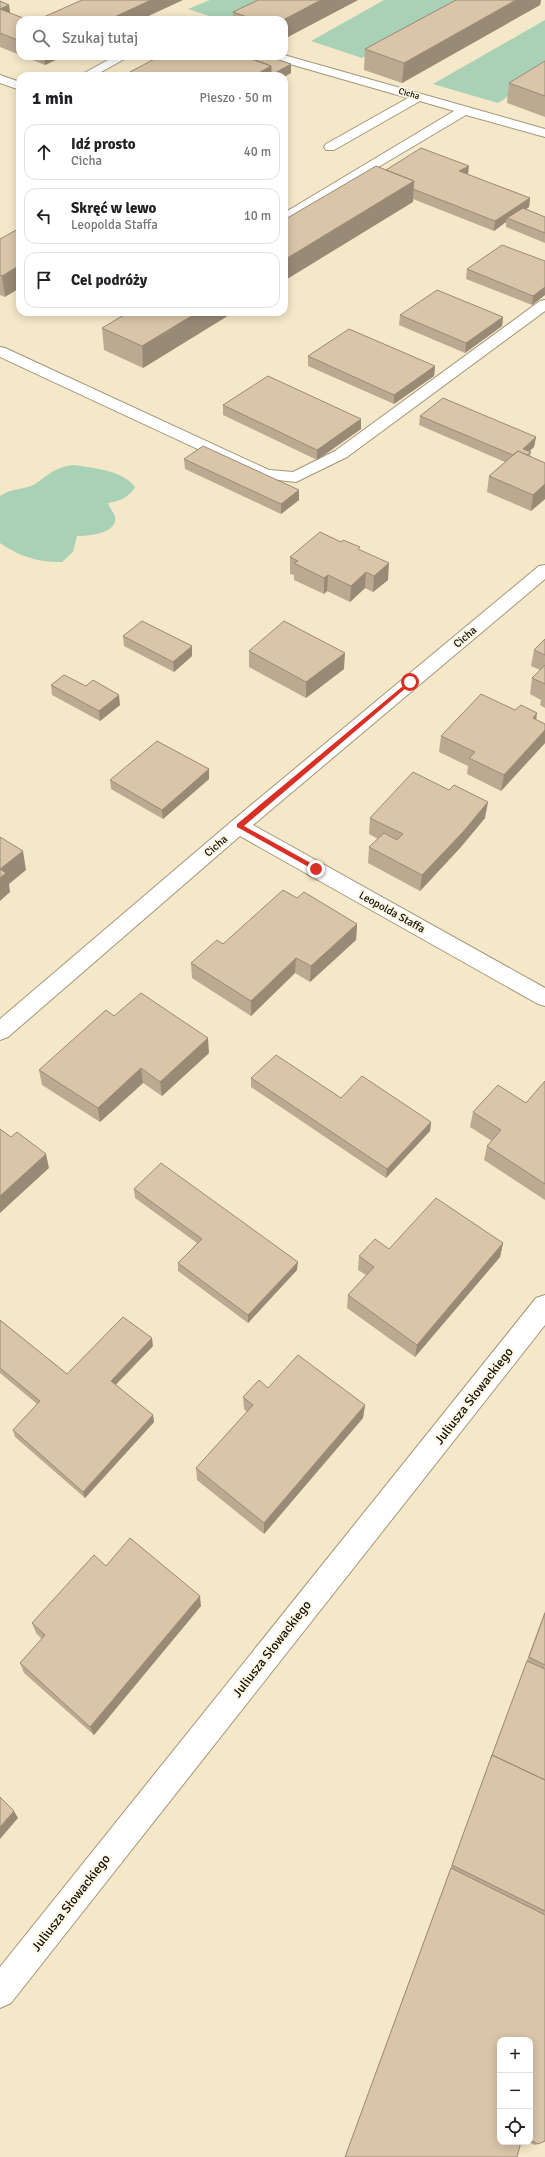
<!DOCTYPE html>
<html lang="pl">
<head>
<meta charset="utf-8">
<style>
	:root { --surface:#fff; --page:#f6f6f6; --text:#202124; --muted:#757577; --line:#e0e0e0 }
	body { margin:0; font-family:Signika,sans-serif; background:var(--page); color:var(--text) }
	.controls { position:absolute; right:12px; bottom:12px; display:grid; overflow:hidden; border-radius:8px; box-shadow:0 2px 10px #0003 }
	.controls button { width:36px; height:36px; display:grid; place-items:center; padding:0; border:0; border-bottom:1px solid var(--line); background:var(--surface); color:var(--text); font:20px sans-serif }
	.stop { position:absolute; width:12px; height:12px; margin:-9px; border:3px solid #d93025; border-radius:50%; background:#fff }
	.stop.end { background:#d93025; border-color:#fff; box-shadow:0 1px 4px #0008 }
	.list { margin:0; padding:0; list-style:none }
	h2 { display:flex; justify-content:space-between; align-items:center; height:52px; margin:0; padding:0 16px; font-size:17px }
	h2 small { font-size:13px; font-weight:400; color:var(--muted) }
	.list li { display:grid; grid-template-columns:26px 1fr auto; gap:12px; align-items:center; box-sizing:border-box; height:56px; margin:0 8px 8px; padding:0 8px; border:1px solid var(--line); border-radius:12px }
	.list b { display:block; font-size:15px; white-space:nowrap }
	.list p { margin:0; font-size:13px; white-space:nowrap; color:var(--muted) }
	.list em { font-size:13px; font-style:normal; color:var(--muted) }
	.icon { flex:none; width:22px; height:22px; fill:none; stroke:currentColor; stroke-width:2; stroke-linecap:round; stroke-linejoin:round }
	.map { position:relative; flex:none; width:545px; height:2157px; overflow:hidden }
	.search { position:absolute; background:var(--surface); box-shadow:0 2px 10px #0003; left:16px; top:16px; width:272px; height:44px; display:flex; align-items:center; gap:10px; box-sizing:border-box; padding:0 14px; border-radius:12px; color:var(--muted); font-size:15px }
	.panel { position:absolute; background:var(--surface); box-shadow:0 2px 10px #0003; left:16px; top:72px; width:272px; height:244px; border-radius:12px }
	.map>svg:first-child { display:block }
</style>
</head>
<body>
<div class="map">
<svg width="545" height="2157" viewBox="0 0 545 2157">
	<rect width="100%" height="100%" fill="#f5e8c8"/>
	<path fill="#a9d1b5" d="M210,0H277L238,20H222L188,9Z
		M384,0H469L362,58L311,41Z
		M545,20V73L498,103L433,84Z
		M74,465C92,468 123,470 135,487C129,498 119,501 108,503C109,507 112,510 114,514C122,533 88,536 77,536L73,552L62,562C40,563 18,556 0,543V496C11,488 25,490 35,484C48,475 57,466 74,465Z"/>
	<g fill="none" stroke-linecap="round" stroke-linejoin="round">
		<defs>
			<path id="minor" d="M284,55L545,129V137L466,115L284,223V213L454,111L420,101L334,150H326L324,147L326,144L408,98L269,58L267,56Z
				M115,56H130L94,76H79Z
				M0,75L20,82V90L0,83Z
				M545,300V311L347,457L296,482L260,478L0,357V347L5,348L269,470L293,472L335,451L540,301Z
				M545,565V579L253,825L545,988V1006L538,1004L240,836L8,1037L0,1040V1019L232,821L539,566Z
				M545,1295V1325L11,2003L0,2008V1967L536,1298Z"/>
		</defs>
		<use href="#minor" stroke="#a19678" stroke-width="2"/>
		<use href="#minor" fill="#fff" fill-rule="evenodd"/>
	</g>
	<path fill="#bba991" d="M258,0H358L284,39V20H234L233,12Z
		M456,0H541L540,5L402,83L364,70L365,49Z
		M0,1L9,5L10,13L20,20V55L0,47Z
		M22,56H64L45,65Z
		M545,61V117L507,103L509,83Z
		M130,72L291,73L284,76H130Z
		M386,170L468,175L530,198L529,207L526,209L545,217V243L506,227V222L494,231L413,199V202Z
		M0,239L5,297L0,295Z
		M545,261V295L532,305L466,279L467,269Z
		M234,312L143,368L104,350L102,328Z
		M400,315L503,317L502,326L465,353L399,325Z
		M308,356L435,366L434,376L394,404L308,366Z
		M223,405L361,429L317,460L223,415Z
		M420,416L536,437L534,447L529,451L531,452L530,457L545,463V499L531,511L487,492L489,476L505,462L419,425Z
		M184,459L299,490V500L281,514L185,469Z
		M360,550L388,580L373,592L365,588L350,602L327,591L324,594L294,580V575L290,574V557Z
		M123,636L192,656L174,672L124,646Z
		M545,639V708L540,705L541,700L530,694L532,678L540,670L531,666L534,650Z
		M249,651L344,669L306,698L249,667Z
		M51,685L86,686L120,705L100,721L52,695Z
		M515,710L545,724V743L501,791L467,774L468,766L439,752L441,736Z
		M209,769V779L163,819L111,789L110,780Z
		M449,790L485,818L460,848L420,891L368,863L369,847L378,839L369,834L370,818Z
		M297,898L357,924L356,940L310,982L295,973L251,1016L192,978L191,963L223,944Z
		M114,1016L209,1053L162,1096L143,1083L100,1122L42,1085L39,1070Z
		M251,1078L341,1098L431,1122L430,1131L386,1178L251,1087Z
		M545,1081V1200L484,1160L487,1146L492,1141L470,1127L473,1112L526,1103Z
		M134,1189L297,1270L248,1323L178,1271V1263L197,1243L135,1198Z
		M503,1243L500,1257L415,1357L347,1308L348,1295L366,1275L358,1270L359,1256L389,1249Z
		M0,1320L67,1374L153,1346L116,1385L153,1415L154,1422L85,1498L15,1437L13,1430L37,1404L0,1373Z
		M268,1388L365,1405L363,1418L264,1534L197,1480L196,1468L247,1412L244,1409L243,1397Z
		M106,1566L201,1606L94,1735L24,1673L20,1663L42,1639L36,1633L32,1623Z
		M545,1611V2141L535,2145L528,2142H530V2040L517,2157H345L489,1763Z"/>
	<path fill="#998a76" d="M151,0H183L140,20H108Z
		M321,0H358L284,39V20H283Z
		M516,0H541L540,5L402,83L404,63Z
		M9,5L11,19L0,17V9Z
		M44,56H64L45,65Z
		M242,56H262V63Z
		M291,64V73L284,77V76H253L271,66Z
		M469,166L468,175L459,171Z
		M414,181L413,202L284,281V260Z
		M530,198L529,207L511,219L507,218L506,222L494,231L495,221Z
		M20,265V288L5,297L2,276Z
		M545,287V295L532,305L533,296Z
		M198,312H234L143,368L142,346Z
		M503,317L502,326L465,353L466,343Z
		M435,366L434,376L394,404V395Z
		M361,419V429L317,460V450Z
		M536,437L534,447L522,458L523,449Z
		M545,484V499L531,511L533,495Z
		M299,490V500L281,514V504Z
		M389,563L388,580L373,592L374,576Z
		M366,572L365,588L350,602L351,586Z
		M328,575L327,591L324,594V578Z
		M192,646V656L174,672L173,662Z
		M345,653L344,669L306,698V682Z
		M119,695L120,705L100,721L99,711Z
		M537,713L535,729L533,718Z
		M545,730V743L501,791L504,775Z
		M209,769V779L163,819L162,810Z
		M488,802L485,818L460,848L420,891L422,875Z
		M23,851L26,870L9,884L10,892L0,901V869Z
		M357,924L356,940L310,982L311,966Z
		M296,958L295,973L251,1016V1001Z
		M208,1038L209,1053L162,1096L160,1082Z
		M141,1068L143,1083L100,1122L98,1108Z
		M431,1122L430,1131L386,1178L387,1169Z
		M46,1154L49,1168L0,1213V1196Z
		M503,1243L500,1257L415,1357L417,1345Z
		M298,1262L297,1270L248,1323V1315Z
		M152,1338L153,1346L112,1388L111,1381Z
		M365,1405L363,1418L264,1534V1523Z
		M153,1415L154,1422L85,1498L83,1492Z
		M200,1596L201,1606L94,1735L90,1727Z
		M14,1811L18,1818L0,1839V1827Z"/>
	<path fill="#dac5a9" stroke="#998a76" d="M82,0H151L108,20H37Z
		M258,0H321L283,20H256L233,12Z
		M456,0H516L404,63L365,49Z
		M0,1L9,5L0,9Z
		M0,9L28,20H20V41L0,33Z
		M160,56H243L271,66L253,76H142L130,72Z
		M258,56H267L291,64L271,75V66L253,59Z
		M545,61V96L509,83Z
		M421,148L469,166L459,171L530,198L495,221L413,189L414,181L386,170Z
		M376,166L414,181L284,260V220Z
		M523,208L545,217V233L507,218Z
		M20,228V265L2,276L0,275V239Z
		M502,245L545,261V287L533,296L467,269Z
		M437,290L503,317L466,343L400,315Z
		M129,312H198L142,346L102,328Z
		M349,329L435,366L394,395L308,356Z
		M268,376L361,419L317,450L223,405Z
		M443,398L536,437L523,449L531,452L527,455L518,451L513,455L420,416Z
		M203,446L299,490L281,504L184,459Z
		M518,451L545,463V484L533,495L489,476Z
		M320,532L341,542L343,540L360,547L358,549L389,563L374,576L366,572L351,586L328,575L324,578L294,563L298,561L290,557Z
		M142,621L192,646L173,662L123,636Z
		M284,621L345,653L306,682L249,651Z
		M545,639V655L534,650Z
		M545,665V684L532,678Z
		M64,675L86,686L93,680L119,695L99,711L51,685Z
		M481,694L515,710L521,705L537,713L533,718L545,724V730L504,775L469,758L475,752L441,736Z
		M157,741L209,769L162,810L110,780Z
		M413,772L449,790L454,785L488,802L463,832L422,875L369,847L384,833L397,840L403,834L370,818Z
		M0,837L23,851L0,869L6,873L0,878Z
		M283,890L297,898L304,892L357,924L311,966L296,958L251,1001L191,963L217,940L223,944Z
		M141,993L208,1038L160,1082L141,1068L98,1108L39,1070L106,1010L114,1016Z
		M276,1055L341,1098L362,1076L431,1122L387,1169L251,1078Z
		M545,1081V1184L487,1146L501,1130L473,1112L498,1085L526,1103Z
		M0,1129L11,1137L17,1132L46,1154L0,1196Z
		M161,1163L298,1262L248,1315L178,1263L202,1239L134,1189Z
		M436,1198L503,1243L417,1345L348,1295L374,1267L359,1256L375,1239L389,1249Z
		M123,1317L152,1338L111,1381L153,1415L83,1492L13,1430L40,1401L0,1368V1320L67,1374Z
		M298,1355L365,1405L264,1523L196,1468L253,1405L243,1397L259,1380L268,1388Z
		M130,1538L200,1596L90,1727L20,1663L45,1635L32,1623L94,1555L106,1566Z
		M545,1613V1665L529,1657Z
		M527,1661L545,1669V1780L492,1755L491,1758Z
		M492,1755L545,1780V1911L452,1865Z
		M0,1797L14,1811L0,1827Z
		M451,1868L545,1915V2141L538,2144L530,2140V2040H500V2142H521L517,2157H345Z"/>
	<path fill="#d93025" d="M409,681L413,682L244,826L318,867V870H314L237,827V824Z"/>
	<g text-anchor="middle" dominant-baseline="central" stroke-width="4" stroke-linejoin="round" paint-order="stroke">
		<g font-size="9" fill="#100b03" stroke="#fdf6e3">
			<text transform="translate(409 94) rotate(16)">Cicha</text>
		</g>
		<g font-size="11" fill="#100b03" stroke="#fdf6e3">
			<text transform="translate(465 637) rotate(-40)">Cicha</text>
			<text transform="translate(216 846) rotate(-41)">Cicha</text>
			<text transform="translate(392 912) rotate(29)">Leopolda Staffa</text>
		</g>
		<g font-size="13" fill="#100b03" stroke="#fdf6e3">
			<text transform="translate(474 1396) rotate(-52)">Juliusza Słowackiego</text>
			<text transform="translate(272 1649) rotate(-52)">Juliusza Słowackiego</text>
			<text transform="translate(71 1903) rotate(-52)">Juliusza Słowackiego</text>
		</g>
	</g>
</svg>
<div class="controls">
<button>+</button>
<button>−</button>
<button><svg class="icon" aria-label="locate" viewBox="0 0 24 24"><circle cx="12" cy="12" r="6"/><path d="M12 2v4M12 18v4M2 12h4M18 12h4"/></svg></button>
</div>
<div class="stop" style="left:410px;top:682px"></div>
<div class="stop end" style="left:316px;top:869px"></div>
<div class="search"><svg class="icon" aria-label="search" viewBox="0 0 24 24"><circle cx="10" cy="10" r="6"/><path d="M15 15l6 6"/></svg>Szukaj tutaj</div>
<section class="panel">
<h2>1 min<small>Pieszo · 50 m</small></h2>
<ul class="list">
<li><svg class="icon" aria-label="ahead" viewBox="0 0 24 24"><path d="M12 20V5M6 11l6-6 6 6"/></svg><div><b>Idź prosto</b><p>Cicha</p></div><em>40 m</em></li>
<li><svg class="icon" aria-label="left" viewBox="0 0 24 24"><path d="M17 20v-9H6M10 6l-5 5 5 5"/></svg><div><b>Skręć w lewo</b><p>Leopolda Staffa</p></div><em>10 m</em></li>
<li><svg class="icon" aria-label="arrive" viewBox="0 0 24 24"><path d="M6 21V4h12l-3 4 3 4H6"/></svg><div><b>Cel podróży</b></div></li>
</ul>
</section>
</div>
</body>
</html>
